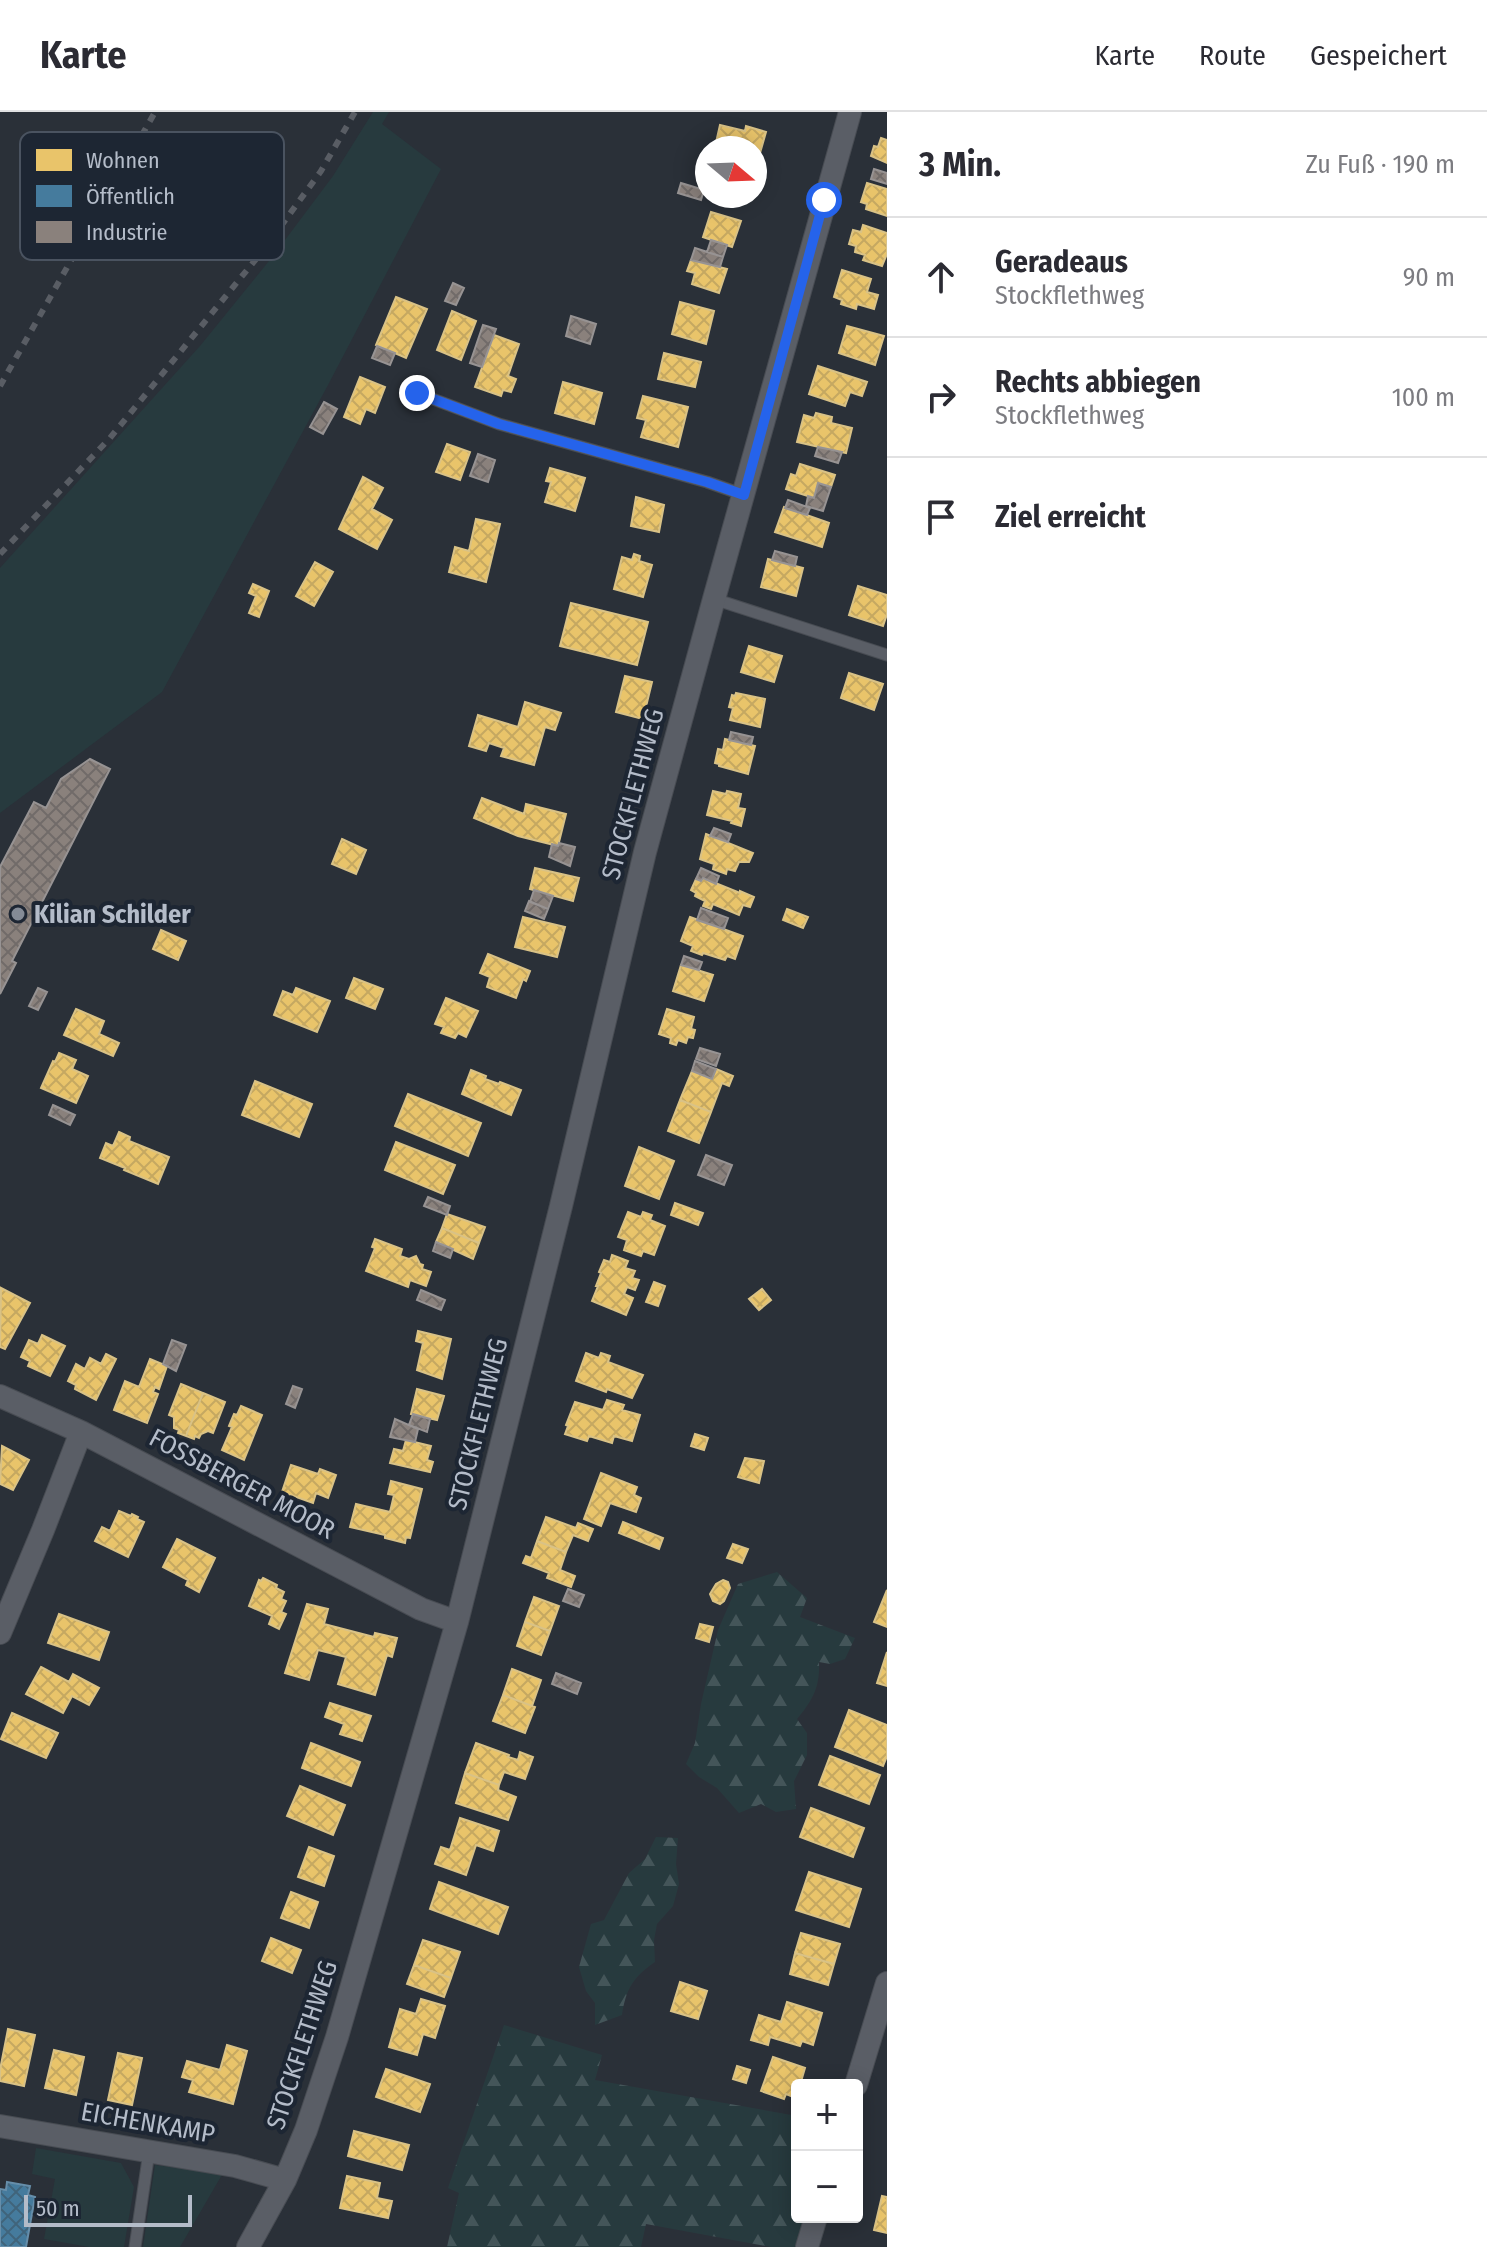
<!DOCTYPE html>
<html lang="de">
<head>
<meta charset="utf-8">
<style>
	:root { --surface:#fff; --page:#f2f2f3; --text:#2b2b33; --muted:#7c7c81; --line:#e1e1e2 }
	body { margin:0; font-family:"Fira Sans Condensed",sans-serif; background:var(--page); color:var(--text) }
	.controls { position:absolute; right:24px; bottom:24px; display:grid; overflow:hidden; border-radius:8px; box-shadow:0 4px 20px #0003 }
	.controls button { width:72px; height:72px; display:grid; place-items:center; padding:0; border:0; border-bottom:2px solid var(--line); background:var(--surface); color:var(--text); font:40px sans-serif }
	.compass { position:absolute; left:695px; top:24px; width:72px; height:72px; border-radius:50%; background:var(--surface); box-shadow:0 4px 20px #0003; rotate:109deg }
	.scale { position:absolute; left:24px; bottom:20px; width:168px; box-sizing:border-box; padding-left:8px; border:4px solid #b4bcc9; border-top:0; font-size:22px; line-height:28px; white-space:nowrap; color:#b4bcc9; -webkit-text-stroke:6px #1d2633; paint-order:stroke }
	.stop { position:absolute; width:24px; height:24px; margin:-18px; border:6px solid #2563eb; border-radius:50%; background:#fff }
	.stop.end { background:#2563eb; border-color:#fff; box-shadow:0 2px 8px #0008 }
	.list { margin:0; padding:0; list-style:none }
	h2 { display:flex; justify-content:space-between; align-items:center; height:104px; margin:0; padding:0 32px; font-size:34px }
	h2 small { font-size:26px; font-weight:400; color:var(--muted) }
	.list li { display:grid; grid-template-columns:52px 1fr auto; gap:24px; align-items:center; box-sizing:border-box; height:120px; padding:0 32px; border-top:2px solid var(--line) }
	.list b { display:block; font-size:30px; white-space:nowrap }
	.list p { margin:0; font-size:26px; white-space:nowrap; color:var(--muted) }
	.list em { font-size:26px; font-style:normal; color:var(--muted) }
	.icon { flex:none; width:44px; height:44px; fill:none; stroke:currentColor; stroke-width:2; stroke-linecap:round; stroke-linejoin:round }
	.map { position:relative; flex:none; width:887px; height:2135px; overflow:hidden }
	header { display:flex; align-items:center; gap:48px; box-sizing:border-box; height:112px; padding:0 40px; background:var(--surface); border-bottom:2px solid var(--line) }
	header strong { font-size:38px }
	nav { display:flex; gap:44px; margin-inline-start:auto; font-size:28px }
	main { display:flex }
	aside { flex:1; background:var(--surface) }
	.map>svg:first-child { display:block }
</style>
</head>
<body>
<header>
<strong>Karte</strong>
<nav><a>Karte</a><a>Route</a><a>Gespeichert</a></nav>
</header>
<main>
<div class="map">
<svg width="887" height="2135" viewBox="0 0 887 2135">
	<defs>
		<pattern id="forest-firs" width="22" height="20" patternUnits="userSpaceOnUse" patternTransform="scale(2)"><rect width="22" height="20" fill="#273a3e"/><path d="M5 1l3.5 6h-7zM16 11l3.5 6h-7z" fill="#445559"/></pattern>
		<pattern id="homes-cross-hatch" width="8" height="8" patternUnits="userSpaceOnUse" patternTransform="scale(2)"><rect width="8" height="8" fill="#e9c46a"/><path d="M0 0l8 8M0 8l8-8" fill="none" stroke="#c5a861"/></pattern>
		<pattern id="public-cross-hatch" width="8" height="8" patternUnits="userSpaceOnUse" patternTransform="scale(2)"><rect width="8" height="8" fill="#457b9d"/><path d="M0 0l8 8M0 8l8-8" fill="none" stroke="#40647b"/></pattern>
		<pattern id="industry-cross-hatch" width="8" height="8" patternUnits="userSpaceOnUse" patternTransform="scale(2)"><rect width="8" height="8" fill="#8a817c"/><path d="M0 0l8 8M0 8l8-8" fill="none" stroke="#716b69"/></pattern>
	</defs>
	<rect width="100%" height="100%" fill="#2a3038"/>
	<path fill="#273a3e" d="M373,0H389L382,12L441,57L328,273L162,580L0,701V456L200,234L273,144L333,64Z
		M36,2036L121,2051L134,2075L124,2135H89L44,2127L55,2067L32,2062Z
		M155,2053L223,2061L180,2135H143Z"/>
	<path fill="url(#forest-firs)" d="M777,1460L807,1486L800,1505L855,1526L845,1547L830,1552L819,1550C820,1575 813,1588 797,1607L807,1621V1643L794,1669L796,1697L776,1700L761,1692L739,1701L717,1676L699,1665L686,1652L695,1631L701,1592L718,1518L738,1472Z
		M656,1725L678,1726L676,1752L679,1772L673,1794L657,1812L654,1828L655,1850C633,1865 626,1877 622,1903L595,1913V1891L586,1879L579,1855L591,1812L604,1808L629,1761L645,1747Z
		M504,1913L602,1943L595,1968L797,2004V2105H805L796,2135H771L646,2112L641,2135H447L459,2081L448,2076Z"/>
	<path fill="url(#homes-cross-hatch)" stroke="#d9c286" stroke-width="2" d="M720,13L745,19L746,14L766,20L758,48L755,47V36L715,35Z
		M881,26L887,28V51L871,44L874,34L878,35Z
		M867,71L887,77V104L866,97L867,92L861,90Z
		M711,100L741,109L732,135L703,125Z
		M863,113L887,121V142L882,154L863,148L865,143L855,140L856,134L849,132L853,118L861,120Z
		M691,148L727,157L719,181L692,172L695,161L687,159Z
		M842,158L871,167L867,180L878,183L874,197L857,192L856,197L841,192L842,188L834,185Z
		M396,185L427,197L406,246L376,233Z
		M680,190L714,199L706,232L672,222Z
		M452,199L476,209L461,248L437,238Z
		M847,214L884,224L875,253L839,241Z
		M494,223L519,232L508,264L516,267L511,280L503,278L501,284L475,275Z
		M664,241L701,250L695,275L658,267Z
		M818,254L867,270L862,284L850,280L845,294L809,282Z
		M360,265L385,275L375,301L366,297L360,312L344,305Z
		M563,270L602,281L594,312L555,301Z
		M643,284L688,295L678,335L641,325L646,308L637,306Z
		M816,301L832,305L831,311L852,316L846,341L797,330L804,303L814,306Z
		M447,332L470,340L460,368L436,360Z
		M800,352L835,363L831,375L818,371L814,386L786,377L791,362L796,364Z
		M550,356L585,366L575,399L545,390L551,370L546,369Z
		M363,365L383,376L372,397L392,408L377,437L339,417Z
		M636,385L664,393L659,420L631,414Z
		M784,395L829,411L822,435L775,420Z
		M476,407L500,412L486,470L449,460L455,435L469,439Z
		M634,442L640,444L639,449L652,453L643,485L614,477L622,445L632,448Z
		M768,447L803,456L796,484L761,475Z
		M315,450L333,460L314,494L296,484Z
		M253,472L269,479L259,505L249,501L256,484L249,481Z
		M858,474L887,483V502L883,514L849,503Z
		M571,491L648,510L637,553L560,534Z
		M749,534L782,544L774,570L741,560Z
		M849,561L883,572L874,598L841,586Z
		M625,564L652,570L643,607L616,600Z
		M736,581L765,587L760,615L730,608L733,596L729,595L732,583L735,584Z
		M525,590L561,601L555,618L545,615L534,653L501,644L504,636L489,631L486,639L469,634L478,603L518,615Z
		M725,627L755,634L748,662L719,654V652L715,651L718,637L723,638Z
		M713,679L726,682L727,679L741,682L738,696L745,697L741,714L731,711L732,709L707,703Z
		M482,686L524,702L526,692L566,702L558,734L518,724L474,706Z
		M706,722L753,741L749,750H739L735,759L727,757L726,762L713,757L714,752L700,747Z
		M342,727L366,738L356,762L332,752Z
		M535,756L579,766L573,789L530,777Z
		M703,766L740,781V779L754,785L750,795L743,793L739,803L713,792L711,797L703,794L705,789L695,784L696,781L691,778L696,767L701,769Z
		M787,797L808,805L803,816L783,808Z
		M523,805L565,815L557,845L515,835Z
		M690,805L743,824L735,847L727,844L725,848L703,841L702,843L691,839L693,834L681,829Z
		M161,818L186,829L178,848L153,837Z
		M488,842L530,859L526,869L523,867L516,886L487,875L490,865L480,861Z
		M681,853L713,863L704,889L673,879Z
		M354,866L383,877L375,897L346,886Z
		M296,876L330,889L317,920L274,903L283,879L293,883Z
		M446,886L478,899L466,925L458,921L455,926L441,921L444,915L435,912Z
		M76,897L104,909L99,922L119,931L113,944L64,923Z
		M667,897L694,905L691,917L695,918L693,926L688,925L686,931L678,928L676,933L670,931L671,926L659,922Z
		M59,941L76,948L72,957L88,964L76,991L41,976L53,949L55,950Z
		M716,957L733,964L729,974L722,971L711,1000L680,988L692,959L712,967Z
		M471,958L486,964L485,967L499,972L500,970L521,978L511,1003L462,982Z
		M255,969L312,992L299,1025L242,1003Z
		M408,982L481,1011L468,1044L395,1014Z
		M680,988L711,1000L699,1031L668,1019Z
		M119,1020L130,1025L129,1029L169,1045L158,1072L124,1058L125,1056L100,1046L106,1031L113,1034Z
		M396,1030L455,1053L443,1082L385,1058Z
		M639,1035L674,1049L659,1087L625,1074Z
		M675,1091L703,1101L698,1113L671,1103Z
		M628,1100L641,1105L643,1100L652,1103L650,1108L665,1114L654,1143L643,1139L641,1144L624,1138L627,1128L618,1125Z
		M447,1102L485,1115L479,1131L442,1116Z
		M442,1116L479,1131L473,1147L436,1130Z
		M375,1127L402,1137L400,1144L409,1147L416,1144L420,1152L423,1153L422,1157L431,1160L426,1174L410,1168L408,1175L366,1159L375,1136L372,1135Z
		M612,1143L628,1149L625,1156L635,1159L632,1166L639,1168L635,1178L627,1175L624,1182L633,1186L626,1203L592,1189L598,1174H596L601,1161L599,1160L604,1148L610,1150Z
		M654,1170L665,1174L658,1194L646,1190Z
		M1,1176L30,1191L5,1237L0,1235Z
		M762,1177L771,1188L759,1198L749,1187Z
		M418,1219L451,1227L442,1267L417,1258L423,1231L416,1229Z
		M42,1223L65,1234L50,1264L28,1254L30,1249L21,1245L29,1228L38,1232Z
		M586,1241L599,1246L601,1241L610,1244L608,1250L643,1263L632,1286L607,1277L606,1280L576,1269Z
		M106,1242L116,1247L96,1288L75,1277L76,1273L68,1269L76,1252L85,1257L90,1246L101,1252Z
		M150,1247L167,1254L159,1277L155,1275L153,1280L158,1282L147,1311L114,1298L125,1269L139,1275Z
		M181,1272L203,1281L186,1324L178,1321L179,1318L174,1316V1305L169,1303Z
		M417,1277L444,1284L437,1308L411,1302Z
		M203,1281L225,1290L213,1321L208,1319L201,1322L199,1326L195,1324L194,1327L186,1324Z
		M607,1288L624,1293L622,1298L640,1303L632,1329L614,1324L612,1331L589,1324L587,1329L565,1322L568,1314L566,1313L575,1290L603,1298Z
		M241,1294L262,1303L244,1348L222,1338L232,1315L229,1314L234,1302L237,1303Z
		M695,1322L708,1326L704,1338L691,1334Z
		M406,1328L431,1334L427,1348L433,1350L430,1360L390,1351L394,1337L403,1339Z
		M2,1334L29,1348L13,1378L0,1372Z
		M745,1346L764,1349L759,1371L738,1365Z
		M291,1353L318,1362L320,1357L336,1363L328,1386L316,1381L313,1391L282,1380Z
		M601,1361L637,1375L634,1383L641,1386L636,1400L610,1391L601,1414L584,1407Z
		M391,1369L422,1377L410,1426L406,1425L405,1431L385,1426V1423L350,1415L356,1392L390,1400L394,1383L388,1382Z
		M119,1399L131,1404L132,1402L138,1405L137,1407L144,1410L128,1445L95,1429L102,1415L110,1419Z
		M546,1405L576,1416L578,1411L593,1417L588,1429L573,1423L566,1440L537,1429Z
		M623,1410L663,1426L659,1437L619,1421Z
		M177,1427L215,1446L199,1480L186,1473L188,1468L163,1455Z
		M537,1429L566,1440L560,1458L575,1464L571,1475L547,1466L549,1461L523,1451L526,1444L531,1446Z
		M733,1432L748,1437L742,1451L727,1446Z
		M263,1466L277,1473L276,1476L284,1480L281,1487L286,1489L281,1500L286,1502L279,1517L269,1512L272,1504L249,1494L259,1468L261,1469Z
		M723,1468L728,1470L730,1476L724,1489L720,1492L713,1489L710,1482L716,1472Z
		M887,1478V1515L874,1510Z
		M534,1485L559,1494L550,1519L525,1510Z
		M307,1492L328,1497L324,1512L374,1525L375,1521L397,1526L392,1545L387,1543L375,1583L338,1572L346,1545L318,1538L309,1568L285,1561Z
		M59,1502L109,1520L99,1548L48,1531Z
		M525,1510L550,1519L541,1543L517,1534Z
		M700,1512L713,1515L709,1530L696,1526Z
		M887,1540V1574L877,1571Z
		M41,1555L69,1570L73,1562L99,1576L89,1593L72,1584L63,1601L26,1582Z
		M512,1557L541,1568L532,1594L503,1583Z
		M503,1583L535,1595L525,1621L493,1609Z
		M330,1591L371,1604L362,1629L340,1622L344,1612L325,1605Z
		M849,1598L887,1613V1644L883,1654L835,1635Z
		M12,1601L58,1621L46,1646L1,1627Z
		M311,1631L360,1650L351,1674L302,1656Z
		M476,1631L509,1643L508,1645L518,1648L520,1640L533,1645L525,1667L504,1660L499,1673L465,1661Z
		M830,1644L880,1663L869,1692L819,1673Z
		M465,1661L499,1673L498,1678L516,1685L508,1708L456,1691Z
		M300,1674L345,1693L333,1723L287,1704Z
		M811,1696L864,1716L853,1745L800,1725Z
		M460,1706L499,1719L493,1739L476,1733L466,1763L435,1752L441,1735L450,1738Z
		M309,1735L334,1744L324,1774L298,1765Z
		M809,1760L861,1777L849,1815L796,1798Z
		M439,1770L508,1795L498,1822L430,1797Z
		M291,1780L318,1790L309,1816L281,1806Z
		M801,1821L840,1832L834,1852L795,1841Z
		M271,1826L301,1838L292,1861L262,1849Z
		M423,1828L460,1840L451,1866L414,1853Z
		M795,1841L834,1852L828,1873L790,1862Z
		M414,1853L451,1866L444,1885L407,1872Z
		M680,1870L707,1879L698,1907L671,1899Z
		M421,1887L445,1894L435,1926L423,1922L417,1943L389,1935L400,1897L416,1902Z
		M787,1890L822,1901L813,1933L802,1929L800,1934L770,1925L768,1933L751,1928L759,1903L781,1910Z
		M8,1917L35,1923L24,1974L0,1969V1958Z
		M227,1933L247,1939L233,1992L189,1980L193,1968L182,1965L187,1949L220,1958Z
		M54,1938L84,1945L76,1983L45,1976Z
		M118,1941L142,1946L132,1993L108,1988Z
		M773,1945L805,1956L800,1973H797L796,1986L786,1982L784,1987L761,1979Z
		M737,1954L750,1958L746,1971L733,1967Z
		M386,1957L430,1972L420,2000L376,1985Z
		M354,2019L409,2033L402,2058L348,2044Z
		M347,2064L380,2071L377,2086L392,2089L388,2106L340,2096Z
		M882,2084L887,2085V2121L874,2118Z"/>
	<path fill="url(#public-cross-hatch)" stroke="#668eaa" stroke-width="2" d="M7,2070L30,2074L28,2083L35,2085L26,2135H0V2077L6,2078Z"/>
	<path fill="url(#industry-cross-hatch)" stroke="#979393" stroke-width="2" d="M874,57L887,61V72L871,67Z
		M681,71L704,78L701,88L678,81Z
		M711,128L727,133L723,145L707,140Z
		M695,136L723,145L720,155L691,148Z
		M453,171L464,176L456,193L445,189Z
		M571,204L596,212L590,232L566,224Z
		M483,213L496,217L482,255L470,251Z
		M377,234L395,241L390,253L372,246Z
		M324,290L337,297L323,322L310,315Z
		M818,335L842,340L838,351L815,344Z
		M478,342L495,348L488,370L470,364Z
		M818,371L831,375L823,399L806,394L808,384L814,386Z
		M788,388L810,396L807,403L785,396Z
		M775,439L797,445L795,454L772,448Z
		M731,620L753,625L751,633L729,628Z
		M90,647L110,657L12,849L16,851L0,882V755L34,690L46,696L61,667Z
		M714,716L731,722L728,730L710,724Z
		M559,731L575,735L570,754L549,745L552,732L558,734Z
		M701,756L719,764L716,772L703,766L701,769L696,767Z
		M534,778L553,784L548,797L530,790Z
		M529,789L548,797L544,807L525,799Z
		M701,796L728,806L724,817L697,808Z
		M684,844L702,850L699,858L681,853Z
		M38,876L47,880L38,898L29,894Z
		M700,936L720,942L716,954L696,947Z
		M695,949L716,957L712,967L692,959Z
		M53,993L75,1003L70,1013L49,1003Z
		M706,1043L732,1053L724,1073L698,1063Z
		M428,1085L450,1094L447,1103L424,1094Z
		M436,1130L453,1137L450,1146L433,1139Z
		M421,1178L445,1188L441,1198L417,1188Z
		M172,1228L186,1233L176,1259L163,1252Z
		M293,1274L302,1277L295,1296L286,1292Z
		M413,1302L430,1307L427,1320L409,1313Z
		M395,1307L418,1317L415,1330L390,1325Z
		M568,1477L584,1483L579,1495L563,1489Z
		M556,1561L581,1571L577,1582L552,1572Z"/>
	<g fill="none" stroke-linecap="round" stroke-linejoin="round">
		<defs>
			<path id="service" d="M417,281L499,312L707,370L744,383
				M714,487L887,543
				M135,2135L149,2040"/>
			<path id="minor" d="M0,1284L81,1320L421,1497L457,1510
				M0,1521L43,1418L81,1320
				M856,1973L887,1871
				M0,2014L235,2054L285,2068
				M248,2135L285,2068L306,2018L337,1925L457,1510L561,1094L645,740L714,487L850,0
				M807,2135L816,2105"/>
		</defs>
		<use href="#service" stroke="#484c53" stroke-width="13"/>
		<use href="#minor" stroke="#484c53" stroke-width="24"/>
		<use href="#service" stroke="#5a5e66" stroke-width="11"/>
		<use href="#minor" stroke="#5a5e66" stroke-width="22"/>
		<path stroke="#595d64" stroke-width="6" stroke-dasharray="8 8" stroke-linecap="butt" d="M0,274L155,0
			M0,442L110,326L265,136L321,59L355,0"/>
	</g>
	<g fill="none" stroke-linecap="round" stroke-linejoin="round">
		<path stroke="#2563eb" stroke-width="10" d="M417,281L499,312L707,370L744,383L824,88"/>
	</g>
	<circle fill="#848b96" stroke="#1d2633" stroke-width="3" cx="18" cy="802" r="8"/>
	<g text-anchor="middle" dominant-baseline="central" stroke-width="8" stroke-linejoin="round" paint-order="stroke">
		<g font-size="26" fill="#b4bcc9" stroke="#1d2633">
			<text transform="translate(633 682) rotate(-75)">STOCKFLETHWEG</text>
			<text transform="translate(478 1312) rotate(-76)">STOCKFLETHWEG</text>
			<text transform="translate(242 1372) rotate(28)">FOSSBERGER MOOR</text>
			<text transform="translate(302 1933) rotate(-72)">STOCKFLETHWEG</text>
			<text transform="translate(148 2011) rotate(10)">EICHENKAMP</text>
		</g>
		<g font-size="26" font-weight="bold" fill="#b4bcc9" stroke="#1d2633" text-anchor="start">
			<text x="34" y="802">Kilian Schilder</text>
		</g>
	</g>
	<rect x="20" y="20" width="264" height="128" rx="12" fill="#1d2633" stroke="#4a5360" stroke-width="2"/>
	<rect x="36" y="37" width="36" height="22" fill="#e9c46a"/>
	<rect x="36" y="73" width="36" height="22" fill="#457b9d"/>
	<rect x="36" y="109" width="36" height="22" fill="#8a817c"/>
	<g font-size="22" fill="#b4bcc9">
		<text x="86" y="56">Wohnen</text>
		<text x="86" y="92">Öffentlich</text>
		<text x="86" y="128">Industrie</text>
	</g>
</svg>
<div class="controls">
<button>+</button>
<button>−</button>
</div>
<svg class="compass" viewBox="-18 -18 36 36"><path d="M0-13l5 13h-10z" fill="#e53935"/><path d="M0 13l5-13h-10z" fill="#7c7c81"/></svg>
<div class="scale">50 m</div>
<div class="stop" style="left:824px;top:88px"></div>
<div class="stop end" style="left:417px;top:281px"></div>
</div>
<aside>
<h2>3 Min.<small>Zu Fuß · 190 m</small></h2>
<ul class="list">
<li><svg class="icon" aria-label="ahead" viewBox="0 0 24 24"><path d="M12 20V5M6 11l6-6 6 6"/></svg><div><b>Geradeaus</b><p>Stockflethweg</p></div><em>90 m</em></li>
<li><svg class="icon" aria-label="right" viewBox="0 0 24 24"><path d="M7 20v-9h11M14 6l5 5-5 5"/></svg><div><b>Rechts abbiegen</b><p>Stockflethweg</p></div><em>100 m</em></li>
<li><svg class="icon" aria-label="arrive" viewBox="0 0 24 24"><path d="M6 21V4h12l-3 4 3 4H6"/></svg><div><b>Ziel erreicht</b></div></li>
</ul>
</aside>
</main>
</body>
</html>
